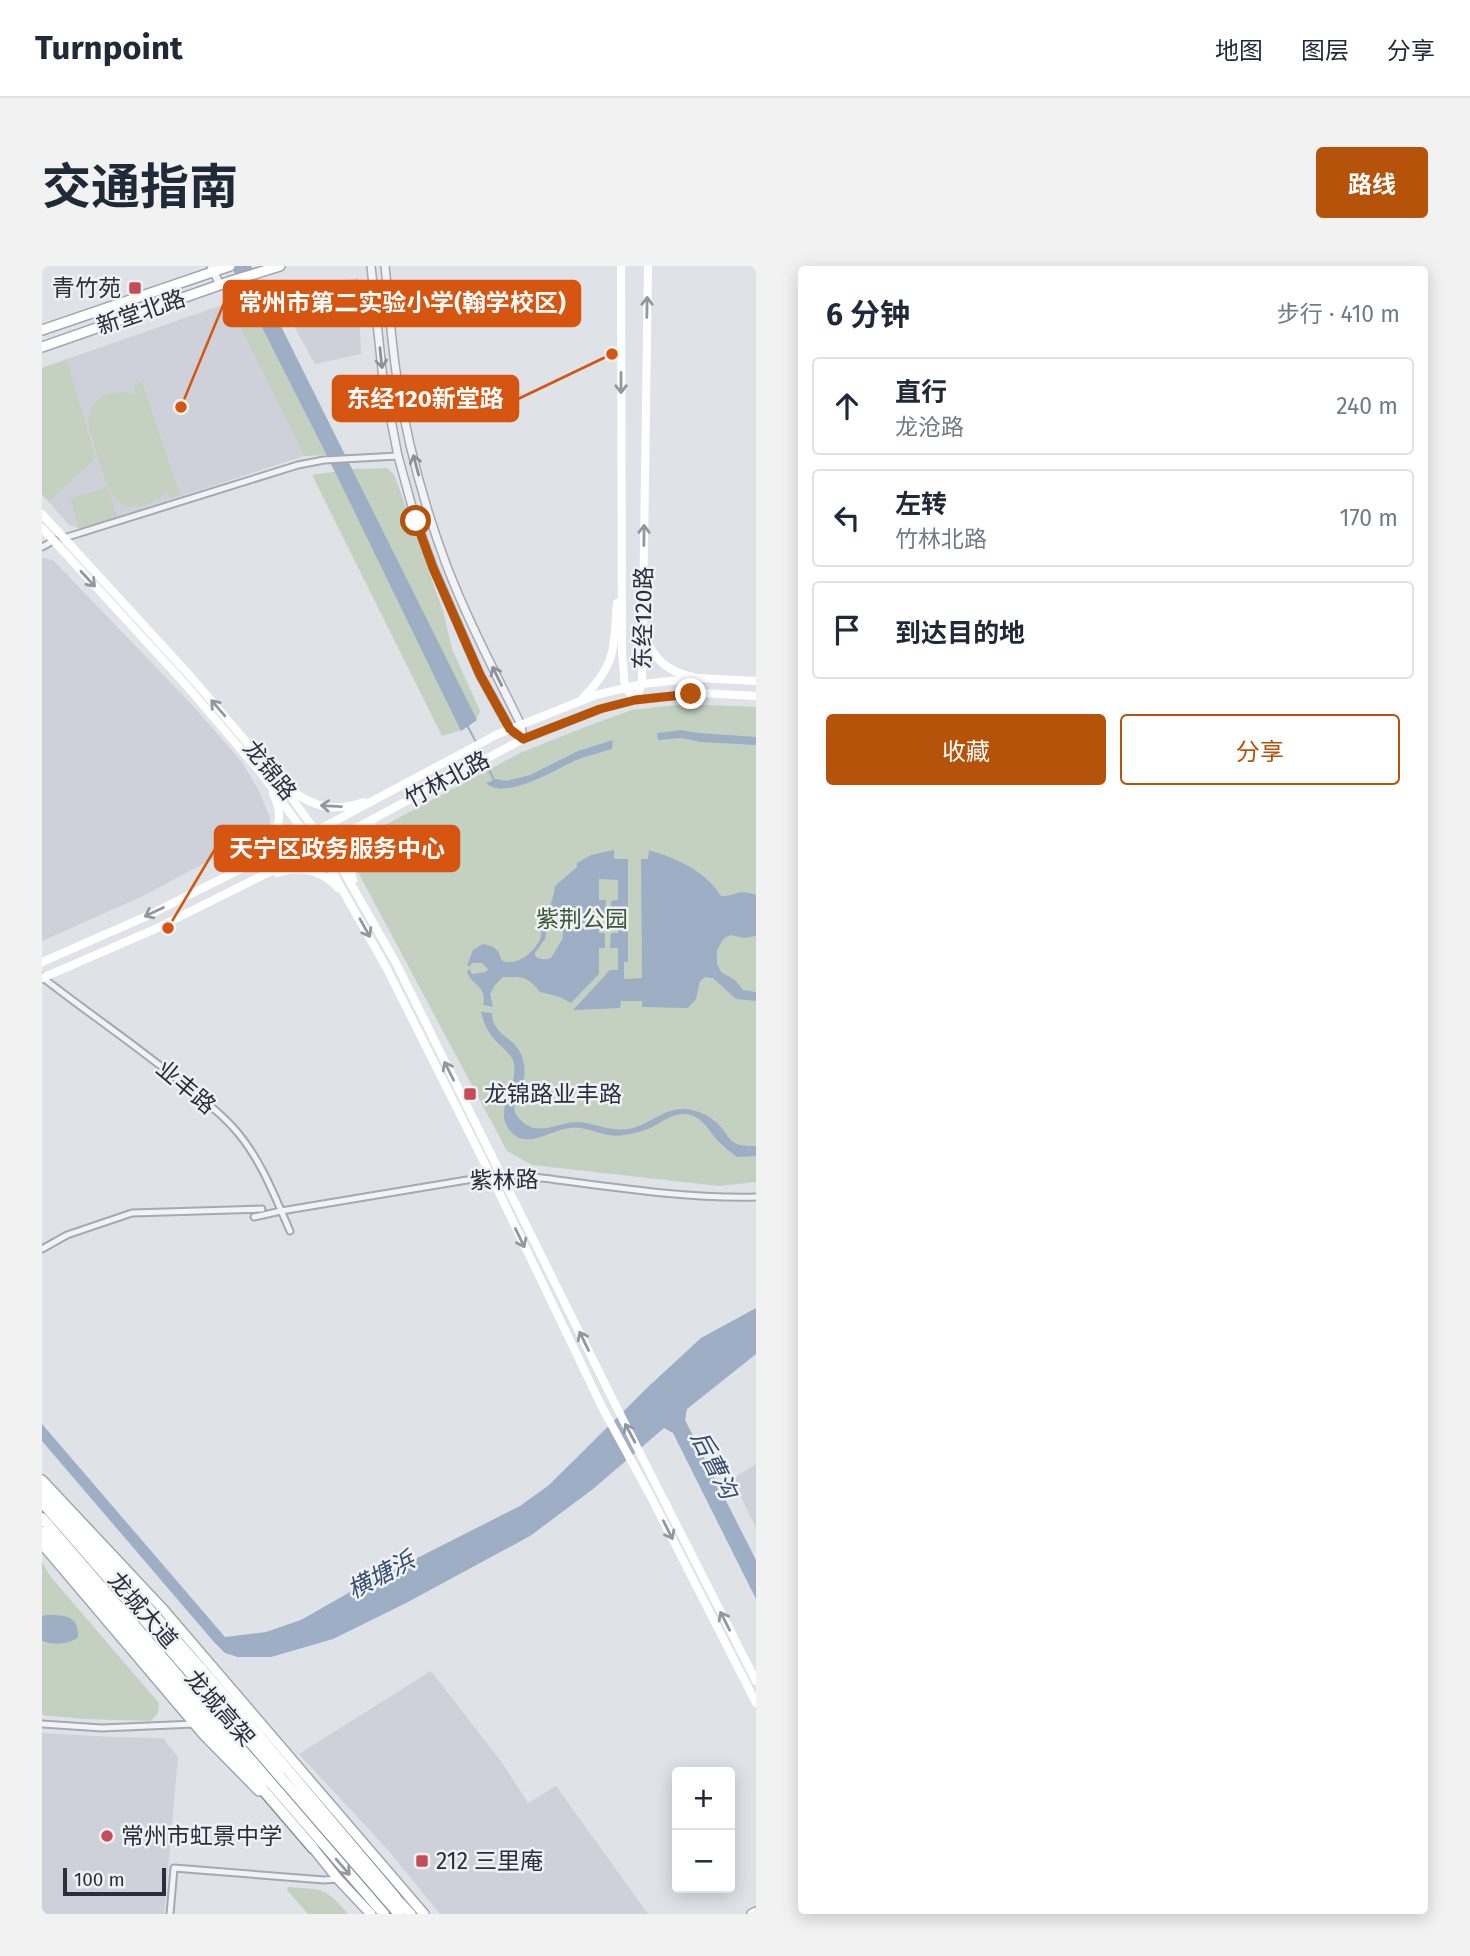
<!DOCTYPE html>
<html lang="zh">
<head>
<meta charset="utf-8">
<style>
	:root { --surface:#fff; --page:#f2f2f3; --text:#1f2937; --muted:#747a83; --line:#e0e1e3; --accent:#b45309 }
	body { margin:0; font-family:"Fira Sans","Noto Sans SC",sans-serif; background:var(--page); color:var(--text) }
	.controls { position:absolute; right:21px; bottom:21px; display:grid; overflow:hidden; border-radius:7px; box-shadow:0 4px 18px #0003 }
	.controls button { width:63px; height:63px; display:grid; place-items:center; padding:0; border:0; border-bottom:2px solid var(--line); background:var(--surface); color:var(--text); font:35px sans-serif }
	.scale { position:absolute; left:21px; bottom:18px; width:103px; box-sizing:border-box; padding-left:7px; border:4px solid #292f3d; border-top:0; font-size:19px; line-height:24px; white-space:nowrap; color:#292f3d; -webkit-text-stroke:5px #eff1f5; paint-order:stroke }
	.stop { position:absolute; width:21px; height:21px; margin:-16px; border:5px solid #b45309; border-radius:50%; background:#fff }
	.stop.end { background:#b45309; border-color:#fff; box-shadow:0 2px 7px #0008 }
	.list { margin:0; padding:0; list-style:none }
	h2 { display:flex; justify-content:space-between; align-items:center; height:91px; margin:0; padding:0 28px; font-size:30px }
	h2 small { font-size:23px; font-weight:400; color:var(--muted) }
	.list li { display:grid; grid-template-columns:46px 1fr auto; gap:21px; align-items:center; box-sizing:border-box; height:98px; margin:0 14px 14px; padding:0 14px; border:2px solid var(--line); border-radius:7px }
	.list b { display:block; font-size:26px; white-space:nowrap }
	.list p { margin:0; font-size:23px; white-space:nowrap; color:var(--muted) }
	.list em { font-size:23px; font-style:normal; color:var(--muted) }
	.actions { display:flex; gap:14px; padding:21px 28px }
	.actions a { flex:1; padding:16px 0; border:2px solid var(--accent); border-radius:7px; text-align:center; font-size:24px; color:var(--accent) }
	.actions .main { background:var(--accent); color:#fff }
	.icon { flex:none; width:38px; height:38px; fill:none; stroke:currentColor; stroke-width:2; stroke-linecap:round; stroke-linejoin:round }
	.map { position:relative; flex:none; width:714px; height:1648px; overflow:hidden; border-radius:7px }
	header { display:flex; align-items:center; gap:42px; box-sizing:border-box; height:98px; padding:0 35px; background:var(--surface); border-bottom:2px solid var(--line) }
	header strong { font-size:33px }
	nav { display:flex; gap:38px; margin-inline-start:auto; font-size:24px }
	.intro { display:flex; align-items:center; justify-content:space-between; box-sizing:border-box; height:168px; padding:0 42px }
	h1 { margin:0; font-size:49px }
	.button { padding:18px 32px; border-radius:7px; background:var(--accent); color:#fff; font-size:24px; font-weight:700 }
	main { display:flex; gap:42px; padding:0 42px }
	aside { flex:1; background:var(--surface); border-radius:7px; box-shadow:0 4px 18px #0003 }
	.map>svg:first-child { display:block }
</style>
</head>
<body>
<header>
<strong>Turnpoint</strong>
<nav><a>地图</a><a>图层</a><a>分享</a></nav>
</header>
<div class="intro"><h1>交通指南</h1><a class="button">路线</a></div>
<main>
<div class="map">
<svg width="714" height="1648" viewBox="0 0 714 1648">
	<rect width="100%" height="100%" fill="#dfe2e7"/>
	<path fill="#ced1d9" d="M316,12L319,88L273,98L234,28Z
		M186,37L262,190L39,263L27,259L7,236L54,192L25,93Z
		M0,292L11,294L150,439L200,496L218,527L228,552L227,561L213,570L101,630L0,675Z
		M714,1198V1262L690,1213Z
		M389,1405L461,1498L486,1537L514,1520L606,1648H398L346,1584L257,1488Z
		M0,1467L70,1471L121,1472L136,1491L122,1648H0Z"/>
	<path fill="#c4d1c1" d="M205,30L284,189L262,190L186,37Z
		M25,93L54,192L7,236L0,229V102Z
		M100,116L138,229L128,232L125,226C111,239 87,250 72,231C62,219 52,176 46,159C46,131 70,120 94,129L91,119Z
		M345,202L352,208L401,345L410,383L438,445C433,462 416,465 400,470L270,209L312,203Z
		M65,221L75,251L38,263L28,233Z
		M643,438L714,441V916L677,920L490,899L465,885L316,606C314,586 315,581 330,566L478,487L543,461L590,444Z
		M0,1296L8,1310L117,1437L116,1447L109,1455L41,1453L0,1449Z
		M246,1621C281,1624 282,1620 306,1648H266L245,1624Z"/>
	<path fill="#9daec5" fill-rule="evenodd" d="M189,0H209L435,454L419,465L295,210Z
		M639,464L657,467L714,471V479L659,476L639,472L616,474L615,467Z
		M571,474L570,483C557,487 544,490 532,495C513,504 463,535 444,517L455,513L464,515L488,509L536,485Z
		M572,584V593H586V696H582V713L600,712L599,593H606L607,584C636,593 662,604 679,630C694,630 697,622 714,629V670L702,672L689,669L682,672L675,684V698L679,706L693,714L701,724L714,726V735L694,733L671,712L663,711L658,715L654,733L646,742L600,741V735H579L578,742L531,744L568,704H576V682H568L569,667H576V648H569V635L576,634V614L557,613V634H564L563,648H557V667H563V682H557V708L529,737L518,731L498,726C486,710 480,711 461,711L453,719L448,728L451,741L441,739C446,719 428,720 425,704H428L430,708L444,706L446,703L440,697H430L428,700H425L431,684L441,678C451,680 458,683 459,694C473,702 492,687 498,673C500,668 499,662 501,657C505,644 512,634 513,620L535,601V597L549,589ZM510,648H515L520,652L521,672L509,692C503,694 498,694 493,690V687L503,673L507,653Z
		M439,746L450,747C450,771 476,771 481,794C483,801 483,809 481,815C479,827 467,838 475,850C478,855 487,861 492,862C506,865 521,856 535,856C552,857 569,866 587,863C607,859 622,842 642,843C657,844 669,850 679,861C685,868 688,877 698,879C703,880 709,880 714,880V890L695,891C688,886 681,880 675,874C666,863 659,849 643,848C628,847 616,860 603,864C597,866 589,868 582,869C564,873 547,860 529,862C508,863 482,887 466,862C452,841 479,817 471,794C468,787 458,780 453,774C445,765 442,757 439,746Z
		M714,1042V1088L645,1143L643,1154L714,1294V1333L631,1167L622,1162L551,1223L488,1270L364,1337L291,1373L229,1391H196L183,1387L172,1376L0,1175V1158L183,1371L224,1366L259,1354L308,1326L478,1240L507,1219L607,1120L659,1072Z
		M5,1349C24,1349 37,1350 36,1371C26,1379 12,1379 0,1375V1350Z"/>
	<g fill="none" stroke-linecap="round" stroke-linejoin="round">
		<path stroke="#9daec5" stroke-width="2" d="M425,459L434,476
			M436,481L441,492
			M444,497L452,514"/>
		<defs>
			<path id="minor" d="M22,272L256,199L282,194L356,190
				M0,281L13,274
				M0,711C46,747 95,780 140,817C159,832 180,848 196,867C220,896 233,931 248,965
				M212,951L239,945L431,913L476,909C553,918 636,933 714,931
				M0,983L25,969L90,947L220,943
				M0,1458L60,1462L153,1458
				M128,1648L132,1602L282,1614L296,1613"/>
			<path id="tertiary" d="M169,0L178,19
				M329,0L341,113L356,190L374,255L391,301L438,409L468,463L481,473
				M343,0C347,37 349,75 355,112C365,175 382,239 404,298C425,353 453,406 479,459L481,473"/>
			<path id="primary" d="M0,64L188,0
				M0,81L189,15L238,0
				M0,1214L120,1342L382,1648
				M0,1229L75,1313
				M0,1278L162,1469L217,1525
				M100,1342L239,1503
				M199,1489L221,1517
				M268,1578L296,1613L329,1648
				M351,1629L369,1648
				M710,1648L714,1646"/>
			<path id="trunk" d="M0,1220L202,1452L354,1632
				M0,1236L357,1648
				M0,1252L342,1648
				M0,1266L271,1582"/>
		</defs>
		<use href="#minor" stroke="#a5a9b1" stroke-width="9"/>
		<use href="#tertiary" stroke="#a5a9b1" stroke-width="10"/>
		<use href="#primary" stroke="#a0a6b2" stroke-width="12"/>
		<use href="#trunk" stroke="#888f9d" stroke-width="13"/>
		<use href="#minor" stroke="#f2f3f6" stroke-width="5"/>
		<use href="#tertiary" stroke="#f2f3f6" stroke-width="7"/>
		<path stroke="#fff" stroke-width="8" d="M579,0L580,386L583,421L593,434
			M0,248L150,412L236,513L297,597L354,697L572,1136L714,1415
			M0,262L144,419L219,507L288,602L344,701L449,910L561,1143L609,1231L714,1437
			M603,369C611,393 626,406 651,411
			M540,433C575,397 571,385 575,337
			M593,434L600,418L606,0
			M249,524C273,542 293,546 322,536
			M213,593C232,576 245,553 231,528
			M235,607C258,600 280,604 296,622
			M311,614C303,592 313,574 329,558
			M0,696L105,650L265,570L456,468L554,429L600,418L657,412L714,415
			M0,712L111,664L284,578L481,473L558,443L593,434L658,427L714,430"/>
		<use href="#primary" stroke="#fff" stroke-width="9"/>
		<use href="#trunk" stroke="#fff" stroke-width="10"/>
	</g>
	<defs><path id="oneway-shaft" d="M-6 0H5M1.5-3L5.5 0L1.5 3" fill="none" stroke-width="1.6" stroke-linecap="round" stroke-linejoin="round" transform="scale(1.75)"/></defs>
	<g stroke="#94979e">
		<use href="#oneway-shaft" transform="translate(605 41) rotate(-89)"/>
		<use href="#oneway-shaft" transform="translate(579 117) rotate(90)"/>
		<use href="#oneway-shaft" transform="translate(602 269) rotate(-89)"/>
		<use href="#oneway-shaft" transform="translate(46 313) rotate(47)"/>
		<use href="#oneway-shaft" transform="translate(176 442) rotate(-131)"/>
		<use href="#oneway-shaft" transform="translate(289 540) rotate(-177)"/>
		<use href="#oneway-shaft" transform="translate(112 646) rotate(154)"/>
		<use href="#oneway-shaft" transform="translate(323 662) rotate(61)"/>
		<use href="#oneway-shaft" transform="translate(407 805) rotate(-117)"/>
		<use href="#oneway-shaft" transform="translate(478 972) rotate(64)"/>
		<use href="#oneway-shaft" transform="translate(542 1075) rotate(-116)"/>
		<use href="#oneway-shaft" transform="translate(588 1167) rotate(-118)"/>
		<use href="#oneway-shaft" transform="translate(626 1264) rotate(63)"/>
		<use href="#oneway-shaft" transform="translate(683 1355) rotate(-117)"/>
		<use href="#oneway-shaft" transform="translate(301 1601) rotate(49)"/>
	</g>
	<g stroke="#8e919a">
		<use href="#oneway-shaft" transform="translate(339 92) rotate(84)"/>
		<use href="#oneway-shaft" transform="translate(374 199) rotate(-105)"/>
		<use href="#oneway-shaft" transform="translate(455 410) rotate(-116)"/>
	</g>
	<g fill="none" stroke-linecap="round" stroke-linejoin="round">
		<path stroke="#b45309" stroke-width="9" d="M374,255L391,302L438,409L468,463L481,473L558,443L593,434L649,428"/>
	</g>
	<g fill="#c44d57" stroke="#eff1f5" stroke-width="2.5">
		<rect x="86" y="15" width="14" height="14" rx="3.5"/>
		<rect x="421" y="821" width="14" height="14" rx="3.5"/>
		<circle cx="65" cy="1570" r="7"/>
		<rect x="373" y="1588" width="14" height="14" rx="3.5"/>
	</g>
	<g text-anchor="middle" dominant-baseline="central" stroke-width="5" stroke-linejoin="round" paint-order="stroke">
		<g font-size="23" fill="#292f3d" stroke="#eff1f5" text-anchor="start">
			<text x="79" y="22" text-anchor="end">青竹苑</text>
			<text x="442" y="828">龙锦路业丰路</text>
			<text x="79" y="1570">常州市虹景中学</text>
			<text x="394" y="1595">212 三里庵</text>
		</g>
		<g font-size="23" fill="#292f3d" stroke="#eff1f5">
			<text transform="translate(99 46) rotate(-19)">新堂北路</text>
			<text transform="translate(601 352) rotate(-89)">东经120路</text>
			<text transform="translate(228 504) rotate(51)">龙锦路</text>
			<text transform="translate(405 513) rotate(-28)">竹林北路</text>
			<text transform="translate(144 821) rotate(40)">业丰路</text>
			<text transform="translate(462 914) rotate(-1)">紫林路</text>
			<text transform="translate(101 1344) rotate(49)">龙城大道</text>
			<text transform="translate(178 1442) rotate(49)">龙城高架</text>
		</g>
		<g font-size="23" fill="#3c5838" stroke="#eff1f5">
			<text x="540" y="653">紫荆公园</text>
		</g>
		<g font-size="24" font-style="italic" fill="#374c6e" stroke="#eff1f5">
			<text transform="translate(672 1199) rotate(63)">后曹沟</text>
			<text transform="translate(339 1309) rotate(-28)">横塘浜</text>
		</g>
	</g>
	<path fill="none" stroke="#d55511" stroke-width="2.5" d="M139 141L182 37M570 88L476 133M126 662L173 583"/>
	<g fill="#d55511" stroke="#eff1f5" stroke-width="2.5">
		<circle cx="139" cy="141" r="7"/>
		<circle cx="570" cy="88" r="7"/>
		<circle cx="126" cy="662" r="7"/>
	</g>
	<g fill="#d55511" stroke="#d55511" stroke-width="2.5">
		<rect x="182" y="15" width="356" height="45" rx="7"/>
		<rect x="291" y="110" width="185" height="45" rx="7"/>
		<rect x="173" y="560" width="244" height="45" rx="7"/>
	</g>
	<g font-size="24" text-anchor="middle" font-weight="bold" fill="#fff">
		<text x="360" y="45">常州市第二实验小学(翰学校区)</text>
		<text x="383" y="141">东经120新堂路</text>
		<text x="295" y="591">天宁区政务服务中心</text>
	</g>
</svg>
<div class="controls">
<button>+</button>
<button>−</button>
</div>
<div class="scale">100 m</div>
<div class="stop" style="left:374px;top:255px"></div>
<div class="stop end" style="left:649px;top:428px"></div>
</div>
<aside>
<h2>6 分钟<small>步行 · 410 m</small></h2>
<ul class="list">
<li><svg class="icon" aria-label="ahead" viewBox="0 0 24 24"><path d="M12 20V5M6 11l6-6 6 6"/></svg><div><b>直行</b><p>龙沧路</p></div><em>240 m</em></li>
<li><svg class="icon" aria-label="left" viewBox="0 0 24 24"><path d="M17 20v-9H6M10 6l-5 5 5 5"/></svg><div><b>左转</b><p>竹林北路</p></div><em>170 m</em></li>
<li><svg class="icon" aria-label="arrive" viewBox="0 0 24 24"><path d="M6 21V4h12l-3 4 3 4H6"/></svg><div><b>到达目的地</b></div></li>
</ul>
<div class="actions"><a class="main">收藏</a><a>分享</a></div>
</aside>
</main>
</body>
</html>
